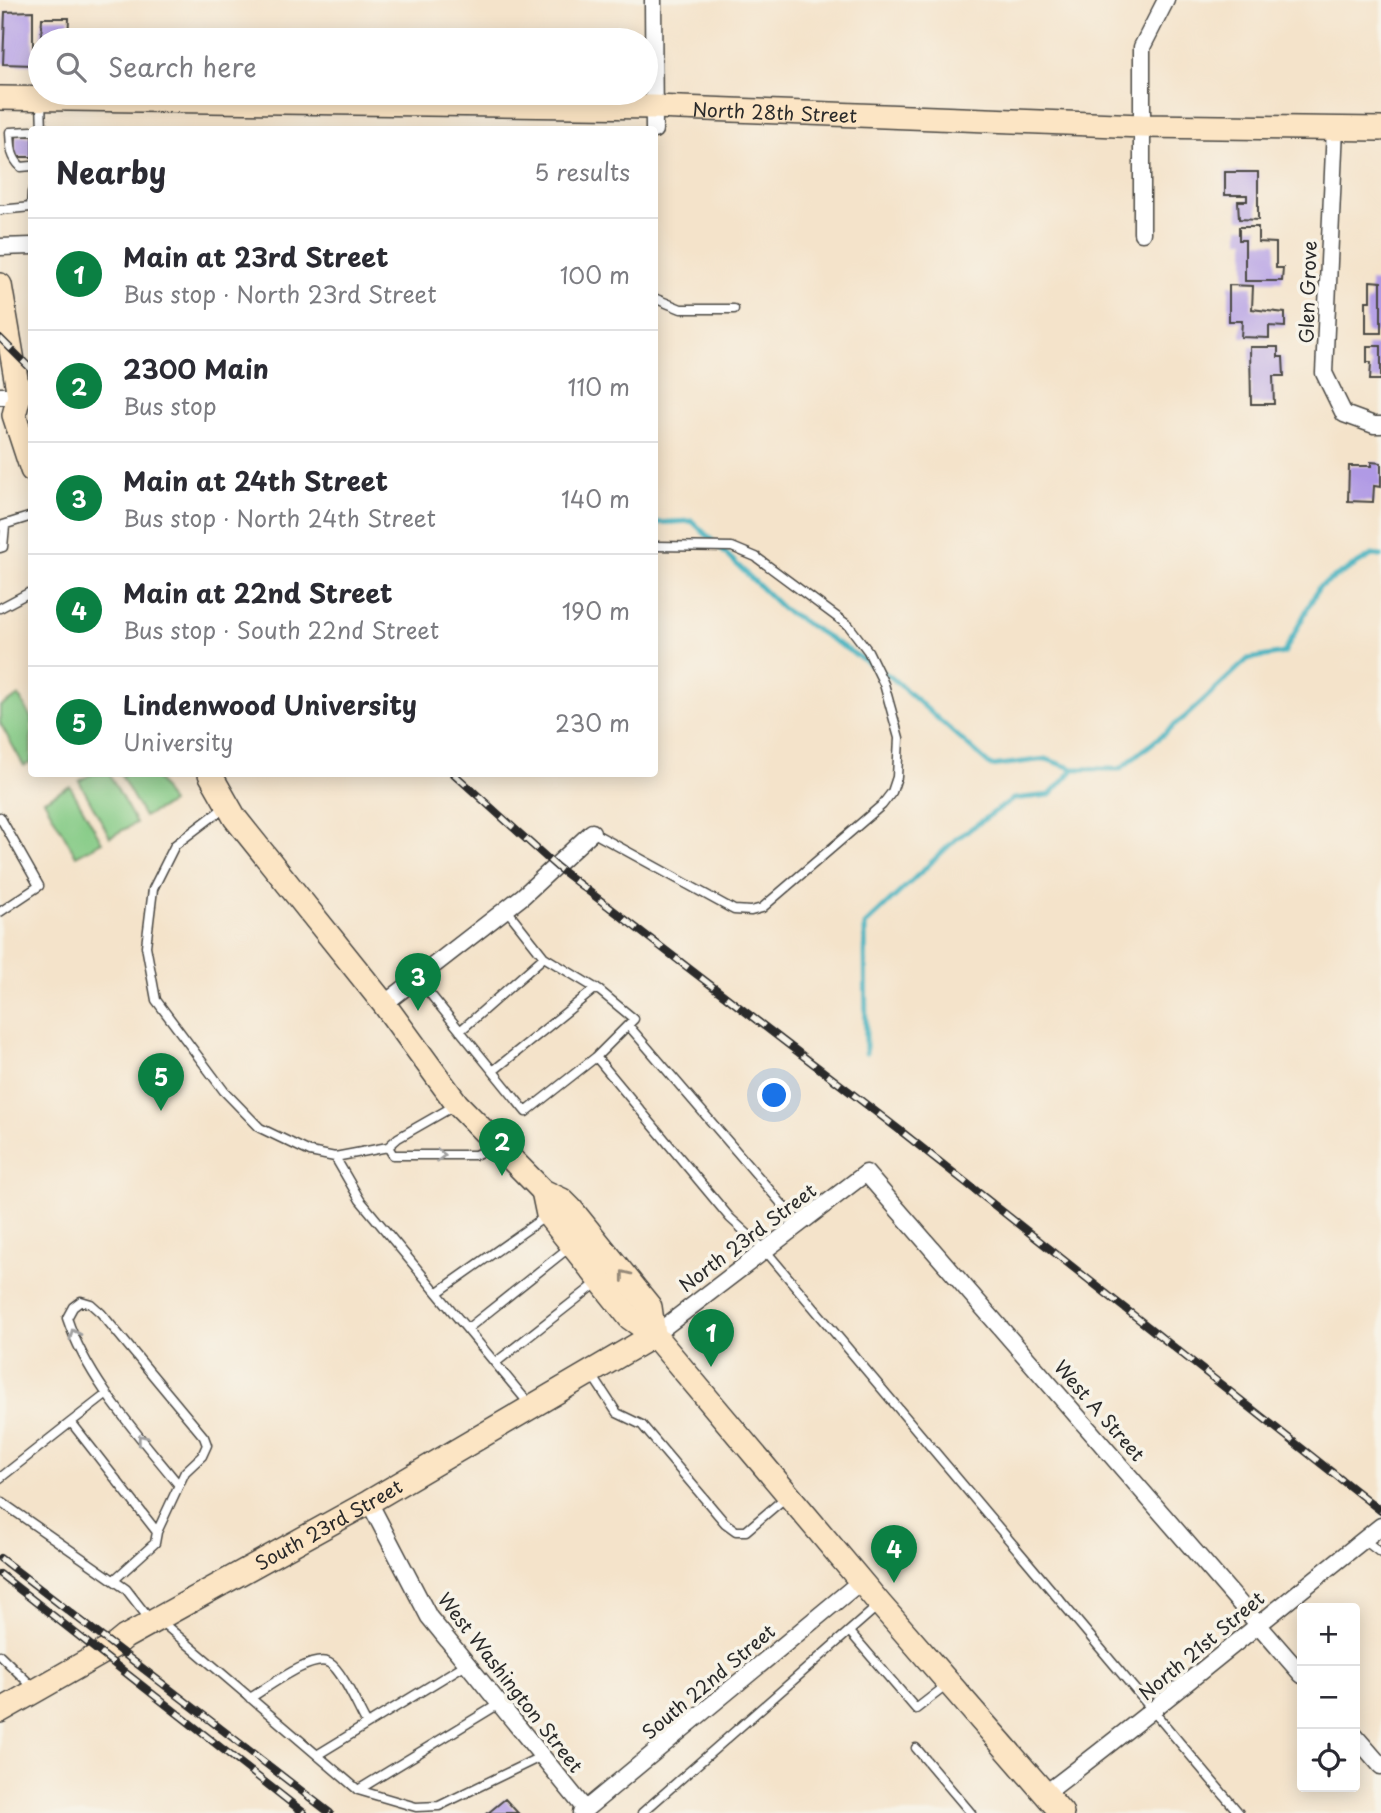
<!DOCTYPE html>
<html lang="en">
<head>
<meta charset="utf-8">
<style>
	:root { --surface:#fff; --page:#f7f7f7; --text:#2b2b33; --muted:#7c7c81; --line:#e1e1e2; --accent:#0b8043 }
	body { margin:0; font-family:"Playpen Sans",sans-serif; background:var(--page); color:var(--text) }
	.controls { position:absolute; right:21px; bottom:21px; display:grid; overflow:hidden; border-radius:7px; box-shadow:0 4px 18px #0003 }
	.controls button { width:63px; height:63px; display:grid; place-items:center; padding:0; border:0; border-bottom:2px solid var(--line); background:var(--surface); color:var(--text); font:35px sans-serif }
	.you { position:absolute; left:775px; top:1096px; width:24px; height:24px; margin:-18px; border:5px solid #fff; border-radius:50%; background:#1a73e8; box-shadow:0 0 0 10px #1a73e833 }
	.badge { display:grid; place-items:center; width:46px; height:46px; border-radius:50%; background:var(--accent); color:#fff; font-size:23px; font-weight:700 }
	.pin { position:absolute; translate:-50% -58px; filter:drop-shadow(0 2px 4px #0008) }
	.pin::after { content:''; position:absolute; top:37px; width:24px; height:21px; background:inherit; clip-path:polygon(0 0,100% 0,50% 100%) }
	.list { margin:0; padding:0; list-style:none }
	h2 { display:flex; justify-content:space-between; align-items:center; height:91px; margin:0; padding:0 28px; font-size:30px }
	h2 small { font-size:23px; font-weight:400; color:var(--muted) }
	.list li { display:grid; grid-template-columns:46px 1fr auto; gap:21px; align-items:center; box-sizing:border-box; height:112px; padding:0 28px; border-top:2px solid var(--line) }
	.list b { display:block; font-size:26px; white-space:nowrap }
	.list p { margin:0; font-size:23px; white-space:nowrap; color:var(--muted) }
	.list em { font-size:23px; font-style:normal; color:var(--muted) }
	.icon { flex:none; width:38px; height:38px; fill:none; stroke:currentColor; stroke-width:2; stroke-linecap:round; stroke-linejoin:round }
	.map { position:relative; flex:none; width:1381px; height:1813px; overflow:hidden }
	.search { position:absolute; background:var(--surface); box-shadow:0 4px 18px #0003; left:28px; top:28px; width:630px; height:77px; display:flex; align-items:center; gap:18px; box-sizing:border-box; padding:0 24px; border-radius:38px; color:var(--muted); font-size:26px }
	.panel { position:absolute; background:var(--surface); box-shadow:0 4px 18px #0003; left:28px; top:126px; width:630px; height:651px; border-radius:7px }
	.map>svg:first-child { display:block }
</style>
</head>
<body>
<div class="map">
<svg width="1381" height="1813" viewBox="0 0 1381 1813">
	<rect width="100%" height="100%" fill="#f7f3e8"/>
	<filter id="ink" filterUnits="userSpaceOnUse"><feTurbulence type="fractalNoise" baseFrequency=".0143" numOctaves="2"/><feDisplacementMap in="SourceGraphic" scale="14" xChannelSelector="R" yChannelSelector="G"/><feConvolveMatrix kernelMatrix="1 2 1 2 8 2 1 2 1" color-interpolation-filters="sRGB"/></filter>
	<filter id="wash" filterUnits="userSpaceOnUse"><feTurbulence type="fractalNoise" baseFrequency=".00686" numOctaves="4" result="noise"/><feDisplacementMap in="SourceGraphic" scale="28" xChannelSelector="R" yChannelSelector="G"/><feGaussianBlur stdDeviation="1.57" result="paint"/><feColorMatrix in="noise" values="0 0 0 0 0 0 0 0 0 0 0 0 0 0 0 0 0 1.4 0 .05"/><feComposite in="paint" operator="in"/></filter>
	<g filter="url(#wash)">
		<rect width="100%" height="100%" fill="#f4e3ca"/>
		<path fill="#85cb86" stroke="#587b58" stroke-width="2" d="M19,696L31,718V762L24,766L0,723V706Z
			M92,774H109L136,823L110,837L79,781Z
			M120,774H154L171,803L144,817Z
			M70,786L102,842L76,856L44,800Z"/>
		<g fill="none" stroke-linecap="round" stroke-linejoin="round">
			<path stroke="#44b2c0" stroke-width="5" d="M654,523L692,521L783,609L891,677L991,766L1046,759L1074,769
				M866,1053L865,925L956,839L1013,799L1050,795L1074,769H1120L1185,717L1248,659L1284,653L1319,587L1372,555L1381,556"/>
		</g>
		<g id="blocks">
			<path fill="#b09ae5" d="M33,11V65L3,64L5,12Z
				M42,18H69L68,40H41Z
				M77,30L101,31V40H77Z
				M16,136H32V157H15Z
				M1225,172H1258V220L1239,219L1238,201H1247V195H1225Z
				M1239,227H1258V242L1276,243V268H1283L1282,281H1245V240H1239Z
				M1370,281L1381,282V333H1366V301H1370Z
				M1229,285L1253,286L1252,309L1285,313V327L1269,326V338L1241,337L1242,321H1229Z
				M1367,346H1381V380H1370L1371,362H1367Z
				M1250,347H1278V357H1283L1284,376H1273L1274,404H1251Z
				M1371,462L1381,463V487L1374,486L1373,502L1348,501L1349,466H1371Z
				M505,1799L518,1813H488Z"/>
		</g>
	</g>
	<g filter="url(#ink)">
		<use href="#blocks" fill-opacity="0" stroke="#494743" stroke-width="2"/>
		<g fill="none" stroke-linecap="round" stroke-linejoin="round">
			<defs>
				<path id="lane" d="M41,102L42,130
					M32,131L10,132C11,147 10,156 21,167L32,166
					M0,210L31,207L32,192
					M654,298L681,309H734
					M0,526L32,516
					M0,548L3,547L5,526
					M0,608L32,591
					M225,807L175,845L153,889L146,946L156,1000L224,1091L260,1128L310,1152L335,1157L388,1147L398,1138L454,1106
					M0,817L39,886L0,912
					M592,832L734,910L751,911L762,908L882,805L892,792L897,777L899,738L884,684L868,651L849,626L756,557L732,547L654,546
					M507,910L544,957L600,991L634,1019L596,1057L730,1218L765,1250L1239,1813
					M418,979L526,1112L596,1057
					M628,1025L799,1224
					M460,1031L544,957
					M493,1071L596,988
					M388,1147L393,1155H475L494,1146
					M335,1157L360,1200L530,1405
					M437,1293L546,1216
					M467,1329L571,1246
					M495,1363L597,1283
					M592,1375L617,1413L642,1425L725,1523L736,1531H746L786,1497
					M71,1422L107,1394
					M0,1478L71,1422L157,1532L155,1543L114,1580
					M0,1501L126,1589L147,1616
					M157,1532L185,1472L202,1456L207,1445L204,1437L101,1313L91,1304L81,1301L73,1307L67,1318C88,1381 137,1433 178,1484
					M1364,1540L1381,1553
					M164,1624L358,1790L499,1704
					M850,1632L916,1709L947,1685
					M0,1655L35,1689
					M250,1698C266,1689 312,1653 329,1663C342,1669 359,1711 367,1724
					M916,1748L971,1813
					M317,1755L466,1664
					M358,1790L416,1807L439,1806L542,1756
					M642,1813L879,1605"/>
				<path id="street" d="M653,0L654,130
					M1335,128L1324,373L1344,414L1374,425H1381
					M1142,233V47L1166,0
					M0,247L32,246
					M0,396H19
					M384,1004L523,896L592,832
					M654,1335L866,1173L1302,1675
					M369,1502L429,1617L585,1809
					M1355,1736L1381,1766
					M1046,1793C1160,1707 1269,1615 1381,1526
					M581,1813L861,1581"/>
				<g id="secondary">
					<path id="s1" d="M0,98L654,107L1142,126L1381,129"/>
					<path d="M0,285L19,396L14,415L32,470"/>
					<path d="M210,774L235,818L384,1004L457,1104L543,1191L562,1200L571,1209L650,1307L654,1335"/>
					<path d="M543,1191L548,1215L630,1318L654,1335L880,1604L1062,1813"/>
					<path id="s2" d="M0,1711L114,1646L125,1637L369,1502L654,1335"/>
				</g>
			</defs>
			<use href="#lane" stroke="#494743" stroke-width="11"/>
			<use href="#street" stroke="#494743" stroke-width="19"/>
			<use href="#secondary" stroke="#494743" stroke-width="26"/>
			<use href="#lane" stroke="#fff" stroke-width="8"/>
			<use href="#street" stroke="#fff" stroke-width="16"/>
			<use href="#secondary" stroke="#fce5c4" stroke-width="23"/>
			<defs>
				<path id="rail" d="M0,338L32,370
					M454,774L557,867L902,1132L1381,1511
					M0,1558L330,1813
					M0,1574L304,1813"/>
			</defs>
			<use href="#rail" stroke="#2b2b2b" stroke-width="8"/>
			<use href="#rail" stroke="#f7f3e8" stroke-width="5" stroke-dasharray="16" stroke-linecap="butt"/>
		</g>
		<defs><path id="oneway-chevron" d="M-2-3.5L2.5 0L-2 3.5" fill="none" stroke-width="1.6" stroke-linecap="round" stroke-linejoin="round" transform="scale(1.75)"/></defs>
		<g stroke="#a0a0a0">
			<use href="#oneway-chevron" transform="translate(441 1155)"/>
			<use href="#oneway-chevron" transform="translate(74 1334) rotate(-115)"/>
			<use href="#oneway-chevron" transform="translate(142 1439) rotate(-128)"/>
		</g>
		<use stroke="#948878" href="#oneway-chevron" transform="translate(625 1275) rotate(-128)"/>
	</g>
	<g text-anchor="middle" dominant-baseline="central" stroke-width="7" stroke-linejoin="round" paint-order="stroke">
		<g font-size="19" fill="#2b2b2b" stroke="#f7f3e8">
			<text stroke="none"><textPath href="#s1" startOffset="775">North 28th Street</textPath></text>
			<text transform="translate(1307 292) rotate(-88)">Glen Grove</text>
			<text transform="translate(747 1237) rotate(-37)">North 23rd Street</text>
			<text transform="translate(1100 1410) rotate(49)">West A Street</text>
			<text stroke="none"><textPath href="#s2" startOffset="378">South 23rd Street</textPath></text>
			<text transform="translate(1201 1645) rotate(-40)">North 21st Street</text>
			<text transform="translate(708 1681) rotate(-40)">South 22nd Street</text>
			<text transform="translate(511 1682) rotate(52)">West Washington Street</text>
		</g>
	</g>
</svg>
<div class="controls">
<button>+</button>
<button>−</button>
<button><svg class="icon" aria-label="locate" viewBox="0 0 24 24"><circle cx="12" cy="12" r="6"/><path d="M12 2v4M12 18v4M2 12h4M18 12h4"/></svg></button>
</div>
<div class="you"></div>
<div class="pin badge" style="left:711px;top:1367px">1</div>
<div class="pin badge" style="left:502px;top:1176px">2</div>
<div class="pin badge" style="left:418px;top:1011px">3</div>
<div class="pin badge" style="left:894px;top:1583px">4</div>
<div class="pin badge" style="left:161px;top:1111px">5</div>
<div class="search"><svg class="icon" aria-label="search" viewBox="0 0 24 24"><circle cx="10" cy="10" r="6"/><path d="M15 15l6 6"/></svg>Search here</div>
<section class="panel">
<h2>Nearby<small>5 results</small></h2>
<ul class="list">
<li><span class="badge">1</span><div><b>Main at 23rd Street</b><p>Bus stop · North 23rd Street</p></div><em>100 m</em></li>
<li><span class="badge">2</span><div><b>2300 Main</b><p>Bus stop</p></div><em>110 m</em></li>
<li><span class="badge">3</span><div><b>Main at 24th Street</b><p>Bus stop · North 24th Street</p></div><em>140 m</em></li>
<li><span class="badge">4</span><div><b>Main at 22nd Street</b><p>Bus stop · South 22nd Street</p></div><em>190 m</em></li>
<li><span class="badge">5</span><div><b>Lindenwood University</b><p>University</p></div><em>230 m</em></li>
</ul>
</section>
</div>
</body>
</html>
